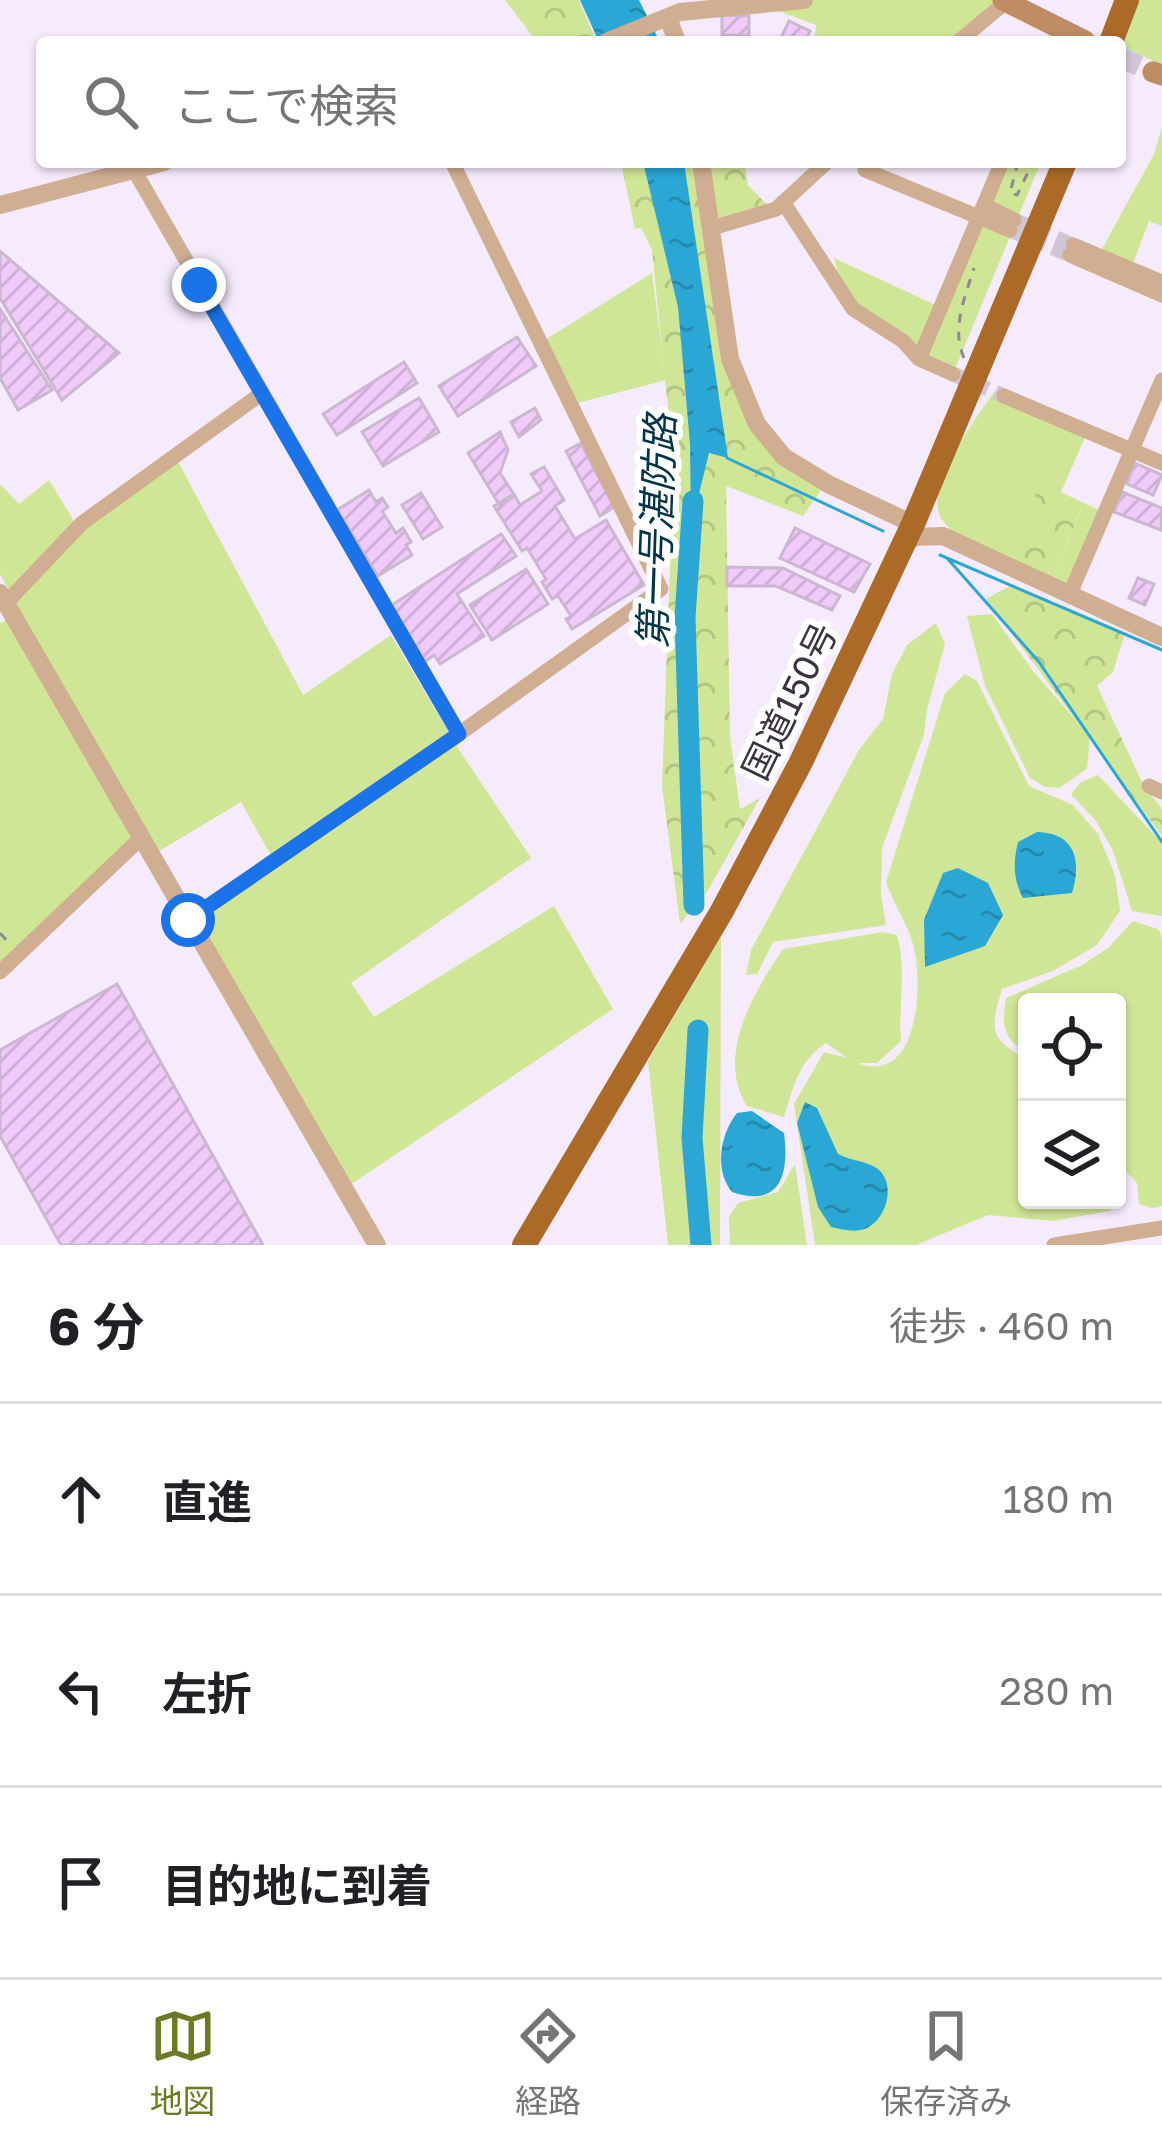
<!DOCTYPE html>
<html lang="ja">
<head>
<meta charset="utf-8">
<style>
	:root { --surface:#fff; --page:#f2f2f2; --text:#202124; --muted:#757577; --line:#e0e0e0; --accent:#6f7924 }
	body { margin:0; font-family:"Golos Text","Noto Sans JP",sans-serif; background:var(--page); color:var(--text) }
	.controls { position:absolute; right:36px; bottom:36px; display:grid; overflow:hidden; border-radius:12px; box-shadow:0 3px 9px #0004 }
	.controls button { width:108px; height:108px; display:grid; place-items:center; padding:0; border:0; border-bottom:3px solid var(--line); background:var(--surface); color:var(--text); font:60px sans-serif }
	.stop { position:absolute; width:36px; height:36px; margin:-27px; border:9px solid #1a73e8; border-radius:50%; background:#fff }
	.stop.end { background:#1a73e8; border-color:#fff; box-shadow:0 3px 12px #0008 }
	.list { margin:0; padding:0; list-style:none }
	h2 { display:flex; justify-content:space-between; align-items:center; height:156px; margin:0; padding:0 48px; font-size:51px }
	h2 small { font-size:39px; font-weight:400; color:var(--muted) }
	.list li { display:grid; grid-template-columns:78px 1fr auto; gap:36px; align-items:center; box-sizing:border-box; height:192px; padding:0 48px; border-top:3px solid var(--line) }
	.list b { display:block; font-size:45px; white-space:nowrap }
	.list em { font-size:39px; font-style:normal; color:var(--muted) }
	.icon { flex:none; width:66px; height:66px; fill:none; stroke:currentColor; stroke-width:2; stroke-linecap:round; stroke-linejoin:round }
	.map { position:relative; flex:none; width:1162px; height:1245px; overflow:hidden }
	.search { position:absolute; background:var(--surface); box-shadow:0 3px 9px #0004; left:36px; right:36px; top:36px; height:132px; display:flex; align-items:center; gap:30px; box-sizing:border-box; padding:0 42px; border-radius:12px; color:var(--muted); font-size:45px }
	.sheet { height:732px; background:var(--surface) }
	nav { display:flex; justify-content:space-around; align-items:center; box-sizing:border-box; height:168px; border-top:3px solid var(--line); background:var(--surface); font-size:33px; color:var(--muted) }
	nav a { display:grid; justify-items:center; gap:6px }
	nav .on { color:var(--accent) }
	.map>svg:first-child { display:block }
</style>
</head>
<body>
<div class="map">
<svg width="1162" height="1245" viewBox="0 0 1162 1245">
	<defs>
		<pattern id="forest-crowns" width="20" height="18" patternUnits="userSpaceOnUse" patternTransform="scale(3)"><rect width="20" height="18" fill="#d0e697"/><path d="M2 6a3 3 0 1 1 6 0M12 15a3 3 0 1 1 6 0" fill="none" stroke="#b4c683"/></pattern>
		<pattern id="water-ripples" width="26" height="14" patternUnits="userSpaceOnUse" patternTransform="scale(3)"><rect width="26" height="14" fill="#2aa7d5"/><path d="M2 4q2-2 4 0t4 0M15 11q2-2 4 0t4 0" fill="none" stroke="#2589ae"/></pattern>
		<pattern id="building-hatch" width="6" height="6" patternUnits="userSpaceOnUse" patternTransform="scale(3)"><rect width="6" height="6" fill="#f0cbfa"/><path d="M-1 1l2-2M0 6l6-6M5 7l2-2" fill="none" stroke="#cfafd7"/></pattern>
	</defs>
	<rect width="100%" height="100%" fill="#f6ebfd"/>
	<path fill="#d0e697" d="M799,0H994L1002,5L960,42H814L816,25L759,4Z
		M1138,0H1162V65L1122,46Z
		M1162,127V226L1149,221L1131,269L1098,256L1154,154Z
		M1007,162H1041L953,374L919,359L842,290L834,258L942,308Z
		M652,273L666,380L570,405L540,343Z
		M994,392L1014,405L1088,431L1061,492L1105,513L1071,592L1052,580L1081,510L1005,558C984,548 954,539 941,518C923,486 976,419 994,392Z
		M175,456L303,695L391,635L460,751L531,858L351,983L374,1017L554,906L613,1009L344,1189L188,920L274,861L241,802L151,856L141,839L0,963V623L13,617L6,603L82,523Z
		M49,480L75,523L10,592L0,574V484L19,504Z
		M992,614L1033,671L1090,737L1087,769L1059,788L1045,787L1030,778L985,686L967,616Z
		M936,623L945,644L927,709L924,735L882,848L881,894L886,925L773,942L757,974L746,975L751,950L859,750L883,719L892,674L907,645Z
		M965,674L977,681L1029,786L1073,805L1098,834L1115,875L1120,911L1097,945L1053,971L1002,989C990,1028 989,1040 1027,1059V1200H1117V1174L1123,1197L1110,1211L1053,1221L988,1215L916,1245H815L794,1104L824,1052L847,1058L826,1043C799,1060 793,1088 784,1117L747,1106C715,1055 754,992 783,949L883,932L897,935C907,969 898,1005 901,1041L877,1063H857C919,1087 924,983 913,944C907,923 893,903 886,882L945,693Z
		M1098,775L1162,843V916L1132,911L1113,851L1096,821L1071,794L1081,782Z
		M1133,921L1158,929L1162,937V1206L1152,1208L1139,1204L1137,1183L1117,1162V1002H1027V1052C1002,1039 1002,1025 1006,998L1082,965L1108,948Z
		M721,936L720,1245H668L648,1061Z
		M795,1164L807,1245H730L729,1217L738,1203L778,1192Z"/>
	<path fill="url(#forest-crowns)" d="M505,0H579L597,42H537Z
		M621,162H744L748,185L772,210L718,226L737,388L763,431L826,483L803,516L726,486L730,736L740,809L760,798L707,892L680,924L662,786L671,539V437L652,250L641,228L635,229Z
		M1038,489L1081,509L1052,580L1005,558Z
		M1012,585L1125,633L1113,672L1097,686L1143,784L1162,809V836L986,599Z"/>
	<path fill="url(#water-ripples)" d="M580,0H639L660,42H599Z
		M643,162H684L728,458L709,453L691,526L690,444L678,307Z
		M1037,832C1075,833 1082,860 1072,893L1023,898C1013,879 1013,863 1018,842Z
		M958,868L988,883L1003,915L985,946L925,967L924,920L943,873Z
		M805,1102L817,1108L838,1154C849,1160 864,1161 875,1167C899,1181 886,1225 861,1230C851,1232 840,1229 831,1227L818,1207L797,1123Z
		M752,1111L784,1133C789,1172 782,1209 732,1192C714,1170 720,1134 737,1113Z"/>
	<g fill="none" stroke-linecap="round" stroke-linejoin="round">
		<path stroke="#2aa7d5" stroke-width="3" d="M727,458L883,531
			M940,555L1162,650
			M947,558L1039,662L1162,842"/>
		<path stroke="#2aa7d5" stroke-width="21" d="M693,501L685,617L694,905
			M698,1030L692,1138L701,1245"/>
	</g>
	<path fill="url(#building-hatch)" stroke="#ccb7d2" stroke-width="3" d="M722,15L749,16V36L722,35Z
		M789,21L810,31L805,42H779Z
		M0,251L119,353L62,400L0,298Z
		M0,309L52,390L18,410L0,378Z
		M517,337L536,366L458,416L439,386Z
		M404,362L417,383L337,435L323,414Z
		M419,398L439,432L383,466L362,432Z
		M535,408L541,420L519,437L511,422Z
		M500,432L508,450L500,473L515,496L500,506L468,453Z
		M581,443L614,507L600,516L566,451Z
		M1135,463L1162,475L1153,495L1127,484Z
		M544,467L564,500L555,506L575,539L606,520L644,585L572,629L566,619L571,616L558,596L552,599L542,582L546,579L527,548L522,551L494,506L514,494L520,505L542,491L531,474Z
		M369,490L376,502L382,498L388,507L382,511L396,533L403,528L411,542L406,545L412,555L378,576L337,510Z
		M1122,492L1162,508L1161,530L1114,512Z
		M421,493L442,527L423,539L402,505Z
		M795,528L870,564L854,592L780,558Z
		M501,534L516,556L457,594L484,636L440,664L434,655L424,662L389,607Z
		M727,567L783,568L840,596L832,610L776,586H727Z
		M526,569L548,604L492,640L470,605Z
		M1138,578L1154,584L1145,605L1129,598Z
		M117,984L263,1245H61L0,1136V1050Z"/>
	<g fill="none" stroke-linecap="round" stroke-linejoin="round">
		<path stroke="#d1c6d7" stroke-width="15" stroke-dasharray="15 8" stroke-linecap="butt" d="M1014,220L1073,245
			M1010,230L1070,255
			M953,374L1004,396"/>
		<path stroke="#d1c6d7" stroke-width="21" stroke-dasharray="21 10" stroke-linecap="butt" d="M1120,57L1153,72"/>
		<path stroke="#918896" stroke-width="3" stroke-dasharray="9 9" stroke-linecap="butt" d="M1018,162L1010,193L1017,195L1033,162
			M964,358C951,329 965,297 974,268
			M0,933L9,943"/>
		<path stroke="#d0ae92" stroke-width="15" d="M958,42L1006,2
			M134,170L459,734
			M865,170L1010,230
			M783,202L853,309L903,341L919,359L953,374
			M984,205L1014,220
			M712,228L776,209L827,162
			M1073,245L1162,282
			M1070,255L1162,295
			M919,359L1002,162
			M1004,396L1162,463
			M1069,596L1162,380
			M6,603L82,523L261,394
			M1149,786L1162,792
			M188,920L459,734L661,589L452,162
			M0,972L141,838
			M1054,1245L1162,1228"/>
		<path stroke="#d0ae92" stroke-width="18" d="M668,17L677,42
			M606,42L680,12L804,0
			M701,162L730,359L757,424L784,457L830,485L913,524
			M0,205L164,162
			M905,542L916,537L943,536L1162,637
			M0,593L377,1245"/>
		<path stroke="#bf8d63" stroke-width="21" d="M1003,0L1085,41
			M1153,72L1162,75"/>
		<path stroke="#ac6a28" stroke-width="24" d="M1111,42L1127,0
			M524,1245L722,911L800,764L913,524L1065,162"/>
	</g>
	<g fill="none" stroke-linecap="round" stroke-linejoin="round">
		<path stroke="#1a73e8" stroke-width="15" d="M188,920L459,734L199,285"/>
	</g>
	<g text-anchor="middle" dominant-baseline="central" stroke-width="12" stroke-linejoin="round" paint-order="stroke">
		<g font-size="36" fill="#3b343f" stroke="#fff">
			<text transform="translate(789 701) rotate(-64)">国道150号</text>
		</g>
		<g font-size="39" font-style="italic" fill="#003447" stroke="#fff">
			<text transform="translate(656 531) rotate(-88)">第一号湛防路</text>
		</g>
	</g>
</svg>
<div class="controls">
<button><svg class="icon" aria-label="locate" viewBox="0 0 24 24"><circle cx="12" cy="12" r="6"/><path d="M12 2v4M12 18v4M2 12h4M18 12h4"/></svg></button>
<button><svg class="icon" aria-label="layers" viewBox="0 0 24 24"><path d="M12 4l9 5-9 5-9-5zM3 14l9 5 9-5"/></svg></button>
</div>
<div class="stop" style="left:188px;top:920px"></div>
<div class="stop end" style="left:199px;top:285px"></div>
<div class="search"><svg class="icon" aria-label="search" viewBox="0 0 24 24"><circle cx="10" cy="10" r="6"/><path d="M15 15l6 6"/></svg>ここで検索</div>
</div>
<section class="sheet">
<h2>6 分<small>徒歩 · 460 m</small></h2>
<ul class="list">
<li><svg class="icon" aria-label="ahead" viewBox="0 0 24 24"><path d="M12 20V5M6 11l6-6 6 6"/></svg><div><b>直進</b></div><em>180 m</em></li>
<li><svg class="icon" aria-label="left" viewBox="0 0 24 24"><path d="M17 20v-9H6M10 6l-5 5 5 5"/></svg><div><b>左折</b></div><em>280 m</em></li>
<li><svg class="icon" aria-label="arrive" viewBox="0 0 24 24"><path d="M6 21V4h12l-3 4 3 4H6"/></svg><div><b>目的地に到着</b></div></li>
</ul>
</section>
<nav>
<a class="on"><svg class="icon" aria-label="map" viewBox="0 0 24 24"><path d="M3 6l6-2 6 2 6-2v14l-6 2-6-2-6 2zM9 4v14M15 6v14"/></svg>地図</a>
<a><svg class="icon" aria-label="directions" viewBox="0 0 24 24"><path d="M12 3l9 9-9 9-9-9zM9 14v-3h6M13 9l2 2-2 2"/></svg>経路</a>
<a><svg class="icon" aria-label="saved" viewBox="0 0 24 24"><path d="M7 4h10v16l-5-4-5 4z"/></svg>保存済み</a>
</nav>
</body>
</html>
